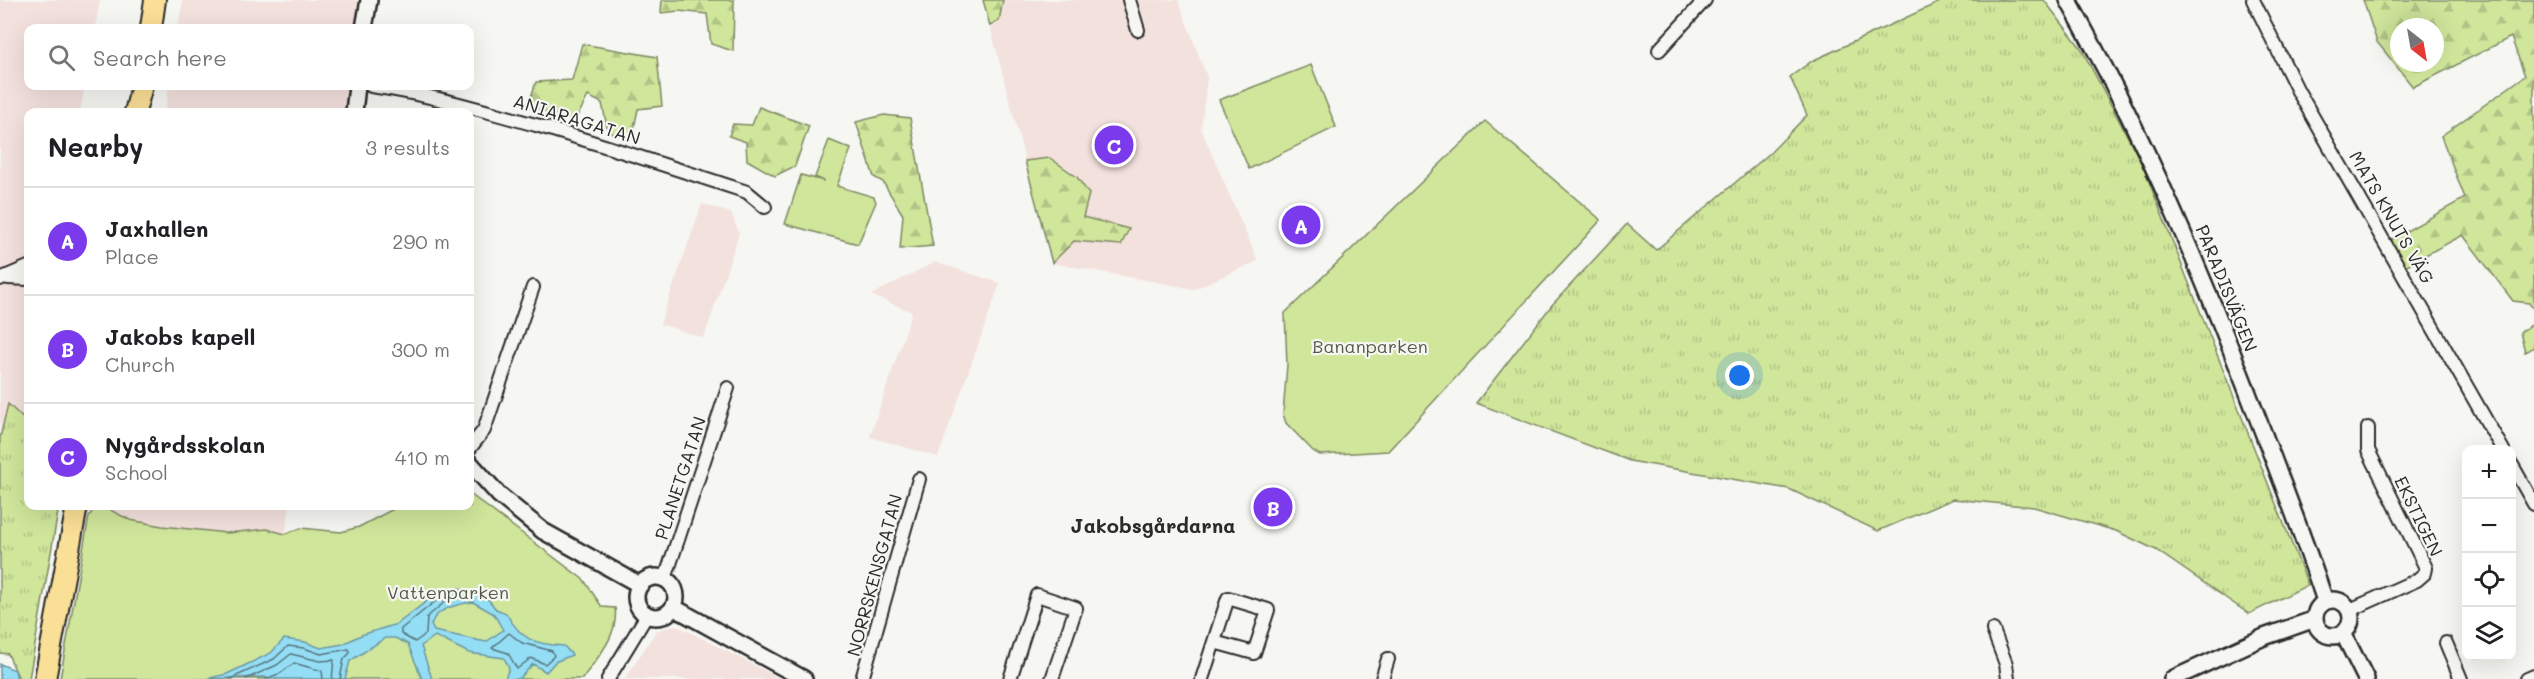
<!DOCTYPE html>
<html lang="en">
<head>
<meta charset="utf-8">
<style>
	:root { --surface:#fff; --page:#f2f2f2; --text:#202124; --muted:#757577; --line:#e0e0e0; --accent:#7c3aed }
	body { margin:0; font-family:Mali,sans-serif; background:var(--page); color:var(--text) }
	.controls { position:absolute; right:18px; bottom:18px; display:grid; overflow:hidden; border-radius:12px; box-shadow:0 6px 24px #0002 }
	.controls button { width:54px; height:54px; display:grid; place-items:center; padding:0; border:0; border-bottom:2px solid var(--line); background:var(--surface); color:var(--text); font:30px sans-serif }
	.compass { position:absolute; left:2390px; top:18px; width:54px; height:54px; border-radius:50%; background:var(--surface); box-shadow:0 6px 24px #0002; rotate:149deg }
	.you { position:absolute; left:1740px; top:376px; width:21px; height:21px; margin:-15px; border:4px solid #fff; border-radius:50%; background:#1a73e8; box-shadow:0 0 0 9px #1a73e833 }
	.badge { display:grid; place-items:center; width:39px; height:39px; border-radius:50%; background:var(--accent); color:#fff; font-size:20px; font-weight:700 }
	.pin { position:absolute; translate:-50% -50%; border:3px solid #fff; box-shadow:0 2px 6px #0006 }
	.list { margin:0; padding:0; list-style:none }
	h2 { display:flex; justify-content:space-between; align-items:center; height:78px; margin:0; padding:0 24px; font-size:26px }
	h2 small { font-size:20px; font-weight:400; color:var(--muted) }
	.list li { display:grid; grid-template-columns:39px 1fr auto; gap:18px; align-items:center; box-sizing:border-box; height:108px; padding:0 24px; border-top:2px solid var(--line) }
	.list b { display:block; font-size:22px; white-space:nowrap }
	.list p { margin:0; font-size:20px; white-space:nowrap; color:var(--muted) }
	.list em { font-size:20px; font-style:normal; color:var(--muted) }
	.icon { flex:none; width:33px; height:33px; fill:none; stroke:currentColor; stroke-width:2; stroke-linecap:round; stroke-linejoin:round }
	.map { position:relative; flex:none; width:2534px; height:679px; overflow:hidden }
	.search { position:absolute; background:var(--surface); box-shadow:0 6px 24px #0002; left:24px; top:24px; width:450px; height:66px; display:flex; align-items:center; gap:15px; box-sizing:border-box; padding:0 21px; border-radius:12px; color:var(--muted); font-size:22px }
	.panel { position:absolute; background:var(--surface); box-shadow:0 6px 24px #0002; left:24px; top:108px; width:450px; height:402px; border-radius:12px }
	.map>svg:first-child { display:block }
</style>
</head>
<body>
<div class="map">
<svg width="2534" height="679" viewBox="0 0 2534 679">
	<defs>
		<pattern id="grass-tufts" width="24" height="20" patternUnits="userSpaceOnUse" patternTransform="scale(1.5)"><rect width="24" height="20" fill="#cfe69b"/><path d="M3 7l-1-3M5 7V3M7 7l1-3M15 17l-1-3M17 17v-4M19 17l1-3" fill="none" stroke="#b2c586"/></pattern>
		<pattern id="forest-firs" width="22" height="20" patternUnits="userSpaceOnUse" patternTransform="scale(1.5)"><rect width="22" height="20" fill="#cfe69b"/><path d="M5 1l3.5 6h-7zM16 11l3.5 6h-7z" fill="#b2c586"/></pattern>
	</defs>
	<rect width="100%" height="100%" fill="#f6f6f2"/>
	<filter id="ink" filterUnits="userSpaceOnUse"><feTurbulence type="fractalNoise" baseFrequency=".0167" numOctaves="2"/><feDisplacementMap in="SourceGraphic" scale="12" xChannelSelector="R" yChannelSelector="G"/><feConvolveMatrix kernelMatrix="1 2 1 2 8 2 1 2 1" color-interpolation-filters="sRGB"/></filter>
	<g filter="url(#ink)">
		<path fill="#f3e1dd" d="M0,0H100L95,28H28V86H85L80,112H28V506L0,630Z
			M183,0H363L358,28H178Z
			M1003,0H1178L1207,77L1201,129L1258,261L1194,289L1052,263L990,26L999,20Z
			M169,86H350L346,112H165Z
			M702,204L731,213L739,233L704,338L660,324Z
			M935,262L1000,283L938,457L870,437L912,312L871,295Z
			M109,506H290L285,534L267,529L227,533L162,526L130,520L112,511Z
			M676,625L777,677L779,679H625L656,631Z"/>
		<path fill="url(#grass-tufts)" stroke="#7d8863" stroke-width="1.5" d="M1944,0H2044L2081,48L2142,164L2308,585L2249,614L2156,550L2116,531L2034,507L1953,499L1878,531L1789,489L1630,461L1476,403L1552,305L1627,224L1656,250L1770,153L1807,115L1790,77L1812,61Z
			M8,404L28,423V506H59L29,679H19L8,654L0,653V438Z"/>
		<path fill="url(#forest-firs)" stroke="#7d8863" stroke-width="1.5" fill-rule="evenodd" d="M662,0H734L733,51L711,44L707,14L679,11L661,13Z
			M983,0H1003L999,21L990,26Z
			M2363,0H2534V310L2529,303L2513,301L2463,235L2405,266L2389,241L2465,198L2441,136L2525,76L2511,37L2413,87L2377,42ZM2399,27H2435V63H2399Z
			M582,44L657,57L662,106L638,109L632,138L608,132L602,103L588,96L575,121L528,106L536,82L572,80Z
			M759,107L809,126L795,166L775,176L747,160L746,142L729,136L733,124L752,125Z
			M884,115L910,118L933,246L900,249L903,215L883,182L874,177L856,122Z
			M1050,158L1077,177L1089,194L1083,217L1129,229L1121,245L1074,241L1052,263L1025,161Z
			M2534,323V347L2525,352L2520,332Z"/>
		<path fill="#cfe69b" stroke="#7d8863" stroke-width="1.5" d="M1311,65L1336,127L1249,169L1219,100Z
			M1485,121L1601,220L1388,451L1320,455L1313,451L1286,423L1283,414L1287,365L1285,313Z
			M829,140L851,149L837,186L874,197L876,202L858,244L785,224L801,175L824,181L815,177Z
			M470,494L584,580L602,607L615,608C619,636 597,658 582,679H60L89,516L96,506H109L112,511L130,520L162,526L227,533L267,529L285,534L301,528L341,532L359,527L399,506H470Z"/>
		<path fill="#94def5" stroke="#6a96a4" stroke-width="1.5" fill-rule="evenodd" d="M458,588L486,597L496,609L506,613C521,640 534,644 564,646L572,655L555,662L546,672L533,664L519,679H505L509,668L504,658L469,653L435,636L421,646L432,679H422L408,644L395,638H385L350,661L345,679H267L265,677L206,679L227,674L271,653L284,639L305,642L321,648L343,644L361,635L397,624L436,594ZM473,602L494,614L503,630L486,642L434,631L431,625C435,608 459,604 473,602Z
			M0,664L15,670L17,679H0Z"/>
		<g fill="none" stroke-linecap="round" stroke-linejoin="round">
			<path stroke="#55737c" stroke-width="1.5" d="M438,599H443L445,602L427,617L426,634L415,642L401,634V629Z
				M509,633L522,643L552,651L554,656L545,664L531,658L517,669L508,653L492,648Z
				M230,679L274,659L288,646L304,648L321,654L349,649L350,653L344,659L340,679
				M246,679L277,665L291,654L320,661L334,660L332,679
				M266,679L281,673L294,663L322,671L323,679"/>
			<defs>
				<path id="minor" d="M1129,0L1138,30
					M2253,0L2298,91L2503,450
					M1659,50L1705,0
					M371,86C428,94 482,110 536,125C607,146 677,169 747,192L765,207
					M8,278L28,279
					M0,279L28,267
					M470,448L484,430L533,287
					M2512,465L2534,504
					M665,579L728,388
					M2350,610L2417,580L2425,573L2426,568L2368,450V428
					M1993,630L2006,664L2008,679
					M2446,643L2461,679
					M608,679L647,615
					M862,679L919,479
					M1010,679L1037,595L1076,608L1052,679
					M1202,679L1228,598L1268,610L1254,653L1214,642
					M1382,679L1388,659
					M2527,679L2534,676"/>
				<path id="tertiary" d="M2068,0C2143,133 2202,272 2256,414C2280,476 2304,538 2325,601
					M364,28L369,0
					M354,112L357,86
					M470,463L499,495L543,531L640,585
					M636 597a20 20 0 1 1 40 0a20 20 0 1 1-40 0Z
					M2315 618a18 18 0 1 1 36 0a18 18 0 1 1-36 0Z
					M673,607L804,679
					M2343,633L2366,679
					M2172,679L2264,637L2315,619"/>
				<path id="trunk" d="M151,28L155,0
					M135,112L142,86
					M45,679L77,506"/>
			</defs>
			<use href="#minor" stroke="#2b2b2b" stroke-width="16"/>
			<use href="#tertiary" stroke="#2b2b2b" stroke-width="20"/>
			<use href="#trunk" stroke="#2b2b2b" stroke-width="24"/>
			<use href="#minor" stroke="#f6f6f2" stroke-width="12"/>
			<use href="#tertiary" stroke="#f6f6f2" stroke-width="15"/>
			<use href="#trunk" stroke="#fadf96" stroke-width="20"/>
		</g>
	</g>
	<g text-anchor="middle" dominant-baseline="central" stroke-width="4.5" stroke-linejoin="round" paint-order="stroke">
		<g font-size="18" fill="#2b2b2b" stroke="#f6f6f2">
			<text transform="translate(577 119) rotate(17)">ANIARAGATAN</text>
			<text transform="translate(2392 217) rotate(60)">MATS KNUTS VÄG</text>
			<text transform="translate(2227 288) rotate(68)">PARADISVÄGEN</text>
			<text transform="translate(680 478) rotate(-72)">PLANETGATAN</text>
			<text transform="translate(2419 516) rotate(64)">EKSTIGEN</text>
			<text transform="translate(874 575) rotate(-75)">NORRSKENSGATAN</text>
		</g>
		<g font-size="18" fill="#545a47" stroke="#f6f6f2">
			<text x="1370" y="346">Bananparken</text>
			<text x="448" y="592">Vattenparken</text>
		</g>
		<g font-size="20" font-weight="bold" fill="#2b2b2b" stroke="#f6f6f2">
			<text x="1153" y="525">Jakobsgårdarna</text>
		</g>
	</g>
</svg>
<div class="controls">
<button>+</button>
<button>−</button>
<button><svg class="icon" aria-label="locate" viewBox="0 0 24 24"><circle cx="12" cy="12" r="6"/><path d="M12 2v4M12 18v4M2 12h4M18 12h4"/></svg></button>
<button><svg class="icon" aria-label="layers" viewBox="0 0 24 24"><path d="M12 4l9 5-9 5-9-5zM3 14l9 5 9-5"/></svg></button>
</div>
<svg class="compass" viewBox="-18 -18 36 36"><path d="M0-13l5 13h-10z" fill="#e53935"/><path d="M0 13l5-13h-10z" fill="#757577"/></svg>
<div class="you"></div>
<div class="pin badge" style="left:1301px;top:225px">A</div>
<div class="pin badge" style="left:1273px;top:507px">B</div>
<div class="pin badge" style="left:1114px;top:145px">C</div>
<div class="search"><svg class="icon" aria-label="search" viewBox="0 0 24 24"><circle cx="10" cy="10" r="6"/><path d="M15 15l6 6"/></svg>Search here</div>
<section class="panel">
<h2>Nearby<small>3 results</small></h2>
<ul class="list">
<li><span class="badge">A</span><div><b>Jaxhallen</b><p>Place</p></div><em>290 m</em></li>
<li><span class="badge">B</span><div><b>Jakobs kapell</b><p>Church</p></div><em>300 m</em></li>
<li><span class="badge">C</span><div><b>Nygårdsskolan</b><p>School</p></div><em>410 m</em></li>
</ul>
</section>
</div>
</body>
</html>
